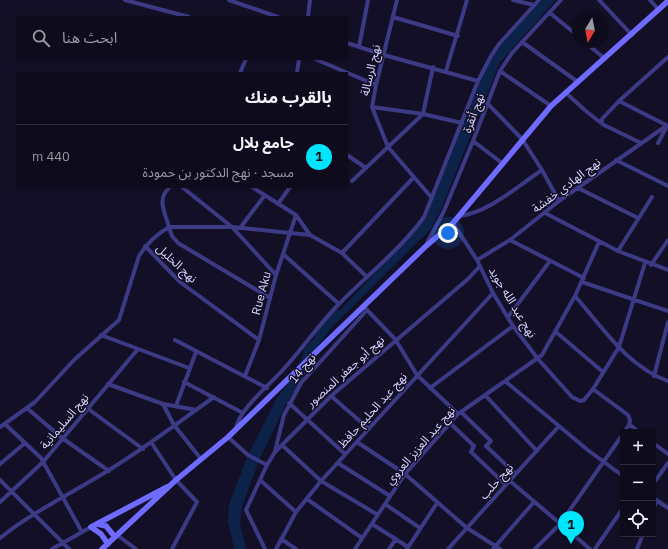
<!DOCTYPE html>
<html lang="ar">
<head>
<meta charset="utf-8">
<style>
	:root { --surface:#0e0b1c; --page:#1c1929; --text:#f1f3f6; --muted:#9b9ba3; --line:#2e2b3b; --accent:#00e5ff }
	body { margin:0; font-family:"IBM Plex Sans","Noto Sans Arabic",sans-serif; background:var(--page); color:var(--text); direction:rtl }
	.controls { position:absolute; right:12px; bottom:12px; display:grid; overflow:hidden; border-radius:0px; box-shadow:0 1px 3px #0004 }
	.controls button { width:36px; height:36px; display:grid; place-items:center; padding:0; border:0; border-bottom:1px solid var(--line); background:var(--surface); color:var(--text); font:20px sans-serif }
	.compass { position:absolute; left:572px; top:12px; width:36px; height:36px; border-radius:50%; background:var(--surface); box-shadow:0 1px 3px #0004; rotate:190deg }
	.you { position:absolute; left:448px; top:233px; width:14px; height:14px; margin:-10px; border:3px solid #fff; border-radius:50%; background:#1a73e8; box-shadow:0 0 0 6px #1a73e833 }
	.badge { display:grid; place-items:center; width:26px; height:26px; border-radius:50%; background:var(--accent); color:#111; font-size:13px; font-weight:700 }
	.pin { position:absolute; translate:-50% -33px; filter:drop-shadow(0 1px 2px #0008) }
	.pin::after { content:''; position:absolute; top:21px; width:14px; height:12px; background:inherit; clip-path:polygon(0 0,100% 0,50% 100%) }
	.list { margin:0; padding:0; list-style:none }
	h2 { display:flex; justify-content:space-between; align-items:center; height:52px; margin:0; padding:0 16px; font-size:17px }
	h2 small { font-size:13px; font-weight:400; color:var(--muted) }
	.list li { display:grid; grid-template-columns:26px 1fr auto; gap:12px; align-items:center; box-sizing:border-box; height:64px; padding:0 16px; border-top:1px solid var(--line) }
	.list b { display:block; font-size:15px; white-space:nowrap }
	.list p { margin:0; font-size:13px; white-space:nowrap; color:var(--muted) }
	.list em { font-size:13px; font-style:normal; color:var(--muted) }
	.icon { flex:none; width:22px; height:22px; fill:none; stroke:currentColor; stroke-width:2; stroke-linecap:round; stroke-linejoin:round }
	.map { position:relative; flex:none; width:668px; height:549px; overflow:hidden; direction:ltr }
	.search { position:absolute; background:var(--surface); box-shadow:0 1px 3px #0004; left:16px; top:16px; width:332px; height:44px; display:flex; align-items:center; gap:10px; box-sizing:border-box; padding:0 14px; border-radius:0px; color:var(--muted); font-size:15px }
	.panel { position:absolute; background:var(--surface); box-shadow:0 1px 3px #0004; left:16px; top:72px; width:332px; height:116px; border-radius:0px; direction:rtl }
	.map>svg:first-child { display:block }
</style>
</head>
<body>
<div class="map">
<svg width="668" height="549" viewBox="0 0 668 549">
	<rect width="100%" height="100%" fill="#130f26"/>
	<path fill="#0c2248" d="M542,0H556L500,62L442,207L431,229L332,327L316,348L300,363L304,349L425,219L485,69L497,49Z
		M311,365L286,404L259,460L242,507L240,523L246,549H234L228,521L229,504L248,455L277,398L286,386Z"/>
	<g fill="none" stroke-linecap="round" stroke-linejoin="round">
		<path stroke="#0c2248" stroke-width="9" d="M319,337L325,326L337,314
			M292,385L309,357"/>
		<path stroke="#3d3a85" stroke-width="4" d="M125,0L189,17
			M229,0L278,17
			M397,0L376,85L372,107L388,147L432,198
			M513,0L534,5
			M599,0L632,35
			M650,0L659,10
			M550,13L578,36
			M308,17L310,0
			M393,17L458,36
			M522,42L578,82
			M585,42L605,59
			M347,43L384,55L478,81
			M359,47L368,0
			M315,59L376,85
			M446,71L467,0
			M500,71L551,106
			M240,73L246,59
			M297,73L299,59
			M565,92L587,112L604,125L641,143
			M619,101L668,126
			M487,103L522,139L542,170L559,201
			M372,107L423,114L462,123
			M602,123V119L619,101L668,57
			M473,141L502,163
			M658,143L667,126
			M347,155L366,168
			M616,160L668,186
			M352,181L423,114L433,67
			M182,187L232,227L276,275
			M252,187L296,215L310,235L342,253L367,277
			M578,188L638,218
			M278,204L290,187
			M545,213L618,251L668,270
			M459,216C488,213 518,186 542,170
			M453,223L477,260L493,293L513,326L538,359L572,397L580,401L584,400L593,389L619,347L645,263
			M240,228L265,195
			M510,240L584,278
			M426,245L444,211L473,141L500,71L512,53L561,0
			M145,246L180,282L259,340
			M618,251L652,197
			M342,253L414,177
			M283,254L339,304
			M477,260L510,240L559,201L666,126
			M651,265L668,240
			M582,282L668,311
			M575,296C602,327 628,367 668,381
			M270,298L178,243L172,236L169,227H232L310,235
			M366,309L395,339L417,375L458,414
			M508,317L550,261
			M556,332L603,372
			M101,335L189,368
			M175,340L267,388
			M245,376L259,340L276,275L296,215
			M654,376L668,322
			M505,381L589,451L623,476
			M184,382L243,413
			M108,384L163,404L196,410
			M430,388L513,326
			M593,389L628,415C632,422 629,426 624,432
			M485,395L537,451
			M331,396L369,429
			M289,403L345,454
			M163,404L174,425L201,459
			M176,406L196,352
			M87,408L143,449
			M28,409L62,438L109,471
			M461,412L491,441L486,446L516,474
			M450,423L474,446L471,452L506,485
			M5,424L41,458L82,532
			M630,425L639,432
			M0,427L35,402L75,359L119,320L139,256C147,243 157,234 169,227C165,212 156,199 170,187
			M236,429C238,411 267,387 280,373C301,351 318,325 339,304C367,275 400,250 424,217L478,81L491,56L499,44L539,0
			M228,437L248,455L267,465
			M151,442L176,480L197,502L172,549
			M357,442L405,474L467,528L500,549
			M653,443L668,454
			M282,445L321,481L378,515
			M275,451L284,415L301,383L367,310
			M338,463L390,496
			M0,464L25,443
			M0,480L69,549
			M260,480L296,512
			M510,481L590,549
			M653,484L668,463
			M653,498L668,508
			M307,499L362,538
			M0,502L43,462L138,349
			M385,504L420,528
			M653,510L657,500
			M372,524L408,547
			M117,535L136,549
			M0,538C34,511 72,493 109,470C145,448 179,422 214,397
			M281,539L296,549
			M52,549L91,527
			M265,549L246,510L267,465L275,452L331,396L468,279L480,266
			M276,549L296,512L321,481L493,293
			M355,549L405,474L458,414L542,355L575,296L599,242
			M389,549L396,539
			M407,549L437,503
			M448,549L559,426
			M493,549L534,502
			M535,549L560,524L623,434
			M595,549L623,508
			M637,549L643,534"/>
		<path stroke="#6f6bff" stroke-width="5.5" d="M97,524L106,526L115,537
			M91,527L167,487
			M91,527L101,534L108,544
			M102,549L176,480L228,437L425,247L453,223L551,106L668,1"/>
	</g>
	<g text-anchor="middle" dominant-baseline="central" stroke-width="3" stroke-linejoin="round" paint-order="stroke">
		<g font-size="12" fill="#d9d4ff" stroke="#130f26">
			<text transform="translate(370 70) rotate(-77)">نهج الرسالة</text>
			<text transform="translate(473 113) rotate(-70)">نهج أنقرة</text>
			<text transform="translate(566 185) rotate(-37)">نهج الهادي خفشة</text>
			<text transform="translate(177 263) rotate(43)">نهج الخليل</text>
			<text transform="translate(261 293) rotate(-75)">Rue Aku</text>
			<text transform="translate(513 302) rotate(59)">نهج عبد الله جويد</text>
			<text transform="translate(302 368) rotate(-51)">نهج 14</text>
			<text transform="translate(345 371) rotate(-42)">نهج أبو جعفر المنصور</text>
			<text transform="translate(372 410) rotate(-48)">نهج عبد الحليم حافظ</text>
			<text transform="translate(64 421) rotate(-50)">نهج السليمانية</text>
			<text transform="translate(420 445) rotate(-49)">نهج عبد العزيز العروي</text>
			<text transform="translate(496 481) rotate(-48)">نهج حلب</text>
		</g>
	</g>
</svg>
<div class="controls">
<button>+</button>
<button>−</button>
<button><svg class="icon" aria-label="locate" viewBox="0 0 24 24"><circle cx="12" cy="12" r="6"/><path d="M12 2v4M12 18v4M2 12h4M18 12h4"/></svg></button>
</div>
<svg class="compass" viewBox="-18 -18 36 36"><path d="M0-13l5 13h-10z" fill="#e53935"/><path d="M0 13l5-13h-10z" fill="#9b9ba3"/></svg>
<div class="you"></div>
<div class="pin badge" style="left:571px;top:544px">1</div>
<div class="search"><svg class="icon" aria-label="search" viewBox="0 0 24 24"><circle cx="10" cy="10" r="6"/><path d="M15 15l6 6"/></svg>ابحث هنا</div>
<section class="panel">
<h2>بالقرب منك<small></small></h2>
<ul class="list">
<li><span class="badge">1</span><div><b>جامع بلال</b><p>مسجد · نهج الدكتور بن حمودة</p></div><em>440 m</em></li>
</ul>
</section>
</div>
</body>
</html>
